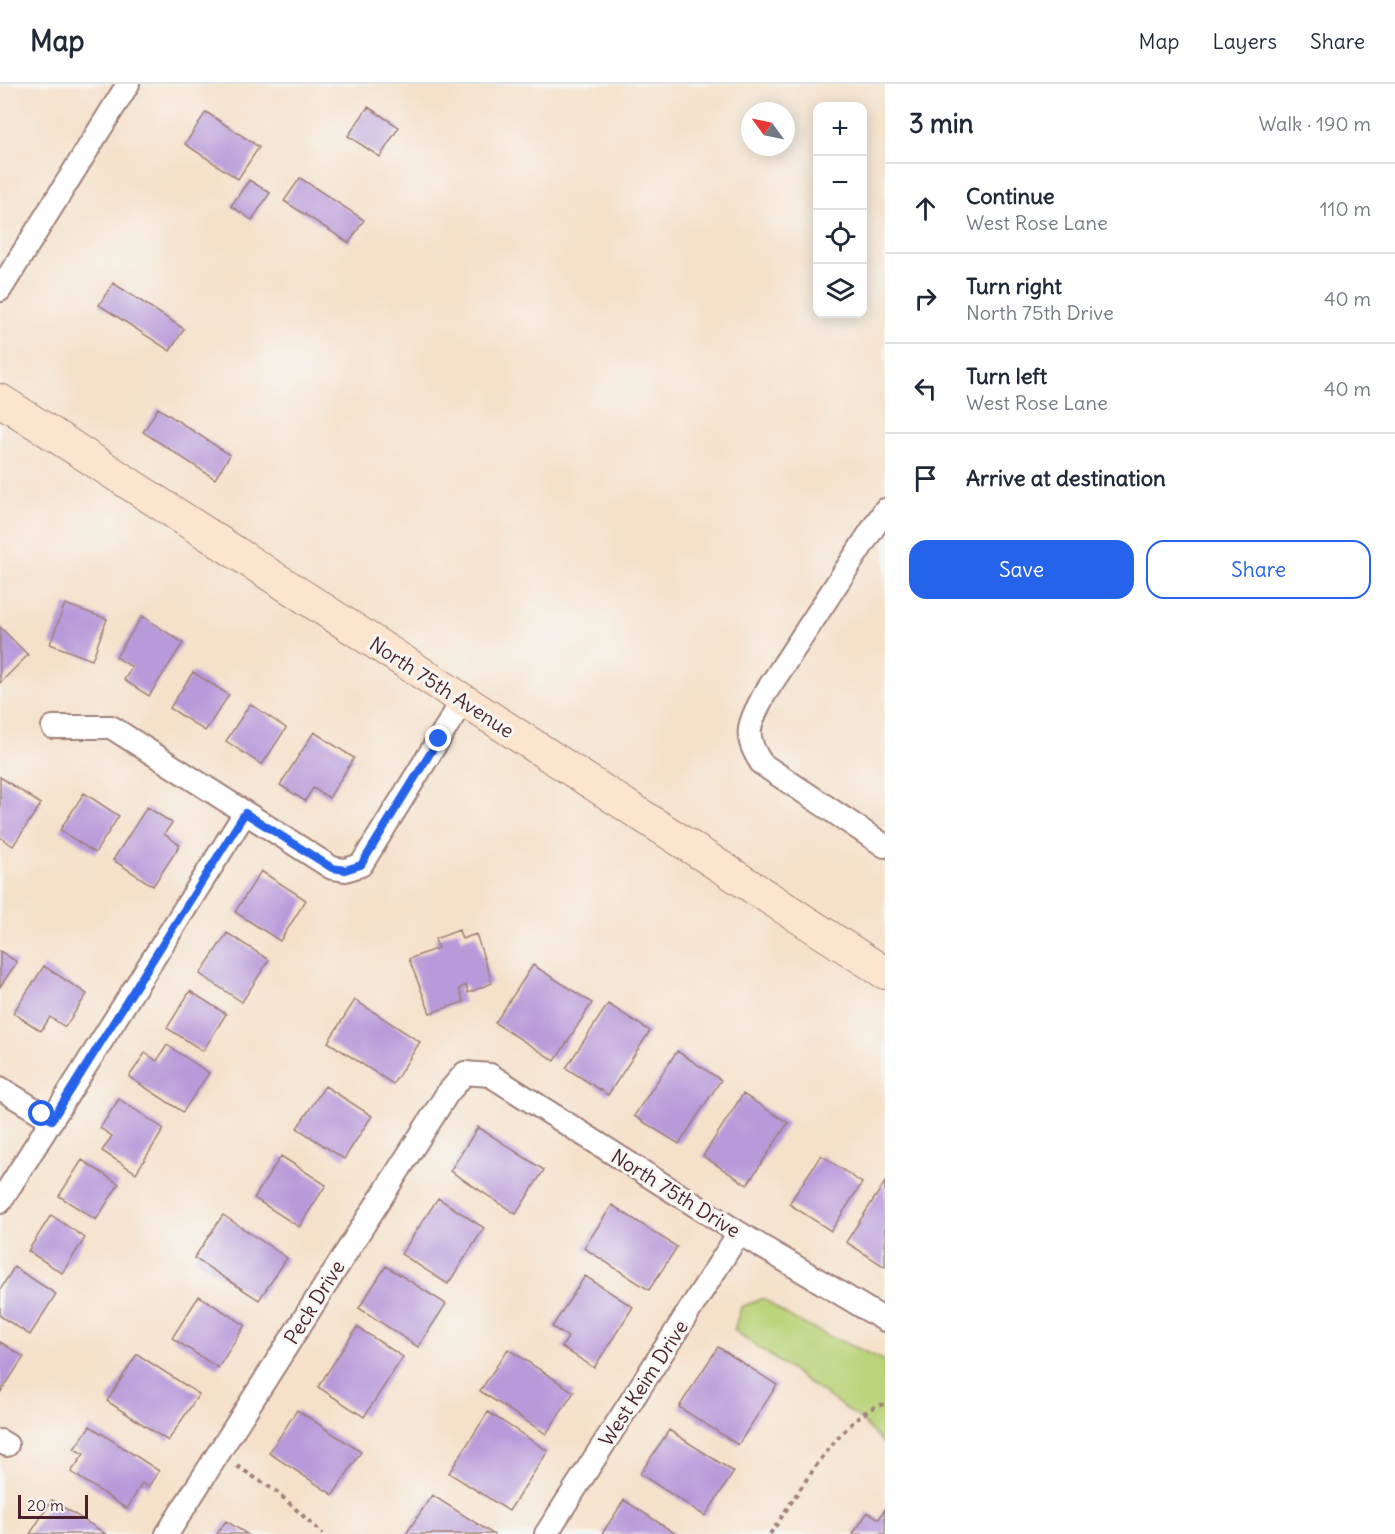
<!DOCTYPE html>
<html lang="en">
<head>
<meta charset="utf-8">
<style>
	:root { --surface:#fff; --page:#f2f2f3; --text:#1f2937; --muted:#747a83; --line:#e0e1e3; --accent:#2563eb }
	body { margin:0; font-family:Delius,sans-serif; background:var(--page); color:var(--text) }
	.controls { position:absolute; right:18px; top:18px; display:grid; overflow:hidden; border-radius:12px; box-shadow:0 3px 15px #0003 }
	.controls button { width:54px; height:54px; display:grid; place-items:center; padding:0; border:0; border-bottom:2px solid var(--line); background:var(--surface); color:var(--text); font:30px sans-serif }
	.compass { position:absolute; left:741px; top:18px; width:54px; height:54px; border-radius:50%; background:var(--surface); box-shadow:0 3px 15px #0003; rotate:303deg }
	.scale { position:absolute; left:18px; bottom:15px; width:70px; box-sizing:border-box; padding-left:6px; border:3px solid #4a1f2b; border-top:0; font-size:16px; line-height:21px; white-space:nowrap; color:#4a1f2b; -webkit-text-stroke:4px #f6f6f2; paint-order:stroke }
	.stop { position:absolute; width:18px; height:18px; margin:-14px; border:4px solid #2563eb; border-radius:50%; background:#fff }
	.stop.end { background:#2563eb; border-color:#fff; box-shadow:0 2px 6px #0008 }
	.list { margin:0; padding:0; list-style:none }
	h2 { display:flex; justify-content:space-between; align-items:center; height:78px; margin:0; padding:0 24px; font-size:26px }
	h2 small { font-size:20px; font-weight:400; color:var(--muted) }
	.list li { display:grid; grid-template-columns:39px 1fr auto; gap:18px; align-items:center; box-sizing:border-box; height:90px; padding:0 24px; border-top:2px solid var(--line) }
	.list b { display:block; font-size:22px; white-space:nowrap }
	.list p { margin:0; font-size:20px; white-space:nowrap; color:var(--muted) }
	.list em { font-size:20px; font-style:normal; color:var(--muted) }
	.actions { display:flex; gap:12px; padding:18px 24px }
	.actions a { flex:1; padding:14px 0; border:2px solid var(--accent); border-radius:18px; text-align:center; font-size:21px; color:var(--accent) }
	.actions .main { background:var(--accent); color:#fff }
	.icon { flex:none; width:33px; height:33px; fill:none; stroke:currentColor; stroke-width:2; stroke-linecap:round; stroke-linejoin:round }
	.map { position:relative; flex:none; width:885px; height:1450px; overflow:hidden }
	header { display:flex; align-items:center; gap:36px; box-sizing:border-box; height:84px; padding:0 30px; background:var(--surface); border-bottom:2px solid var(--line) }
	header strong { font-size:28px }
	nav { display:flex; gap:33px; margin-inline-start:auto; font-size:21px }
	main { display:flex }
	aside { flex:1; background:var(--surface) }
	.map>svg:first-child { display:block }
</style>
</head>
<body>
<header>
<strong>Map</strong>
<nav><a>Map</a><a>Layers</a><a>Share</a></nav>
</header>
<main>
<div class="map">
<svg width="885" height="1450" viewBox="0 0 885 1450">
	<rect width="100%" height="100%" fill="#f6f6f2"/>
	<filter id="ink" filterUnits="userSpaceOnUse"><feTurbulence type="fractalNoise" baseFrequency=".0167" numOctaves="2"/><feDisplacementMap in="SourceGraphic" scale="12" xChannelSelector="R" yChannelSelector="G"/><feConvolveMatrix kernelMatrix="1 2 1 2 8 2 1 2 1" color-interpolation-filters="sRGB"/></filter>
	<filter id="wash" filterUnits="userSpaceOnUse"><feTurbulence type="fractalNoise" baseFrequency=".008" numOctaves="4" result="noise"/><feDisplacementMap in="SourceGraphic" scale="24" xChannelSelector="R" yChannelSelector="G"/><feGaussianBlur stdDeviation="1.35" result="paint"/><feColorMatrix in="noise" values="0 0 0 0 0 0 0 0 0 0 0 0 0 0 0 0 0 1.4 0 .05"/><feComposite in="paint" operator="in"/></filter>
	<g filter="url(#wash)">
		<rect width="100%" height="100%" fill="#f5e1ca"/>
		<path fill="#b9d47a" stroke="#827a52" stroke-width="1.5" d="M763,1214C800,1244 843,1256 885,1277V1361L859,1334L734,1246L741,1223Z"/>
		<g id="blocks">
			<path fill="#b79ad9" d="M368,23L399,43L380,73L348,52Z
				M206,28L259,63L238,95L185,60Z
				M300,94L364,136L349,159L284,117Z
				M249,96L270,109L252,136L231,122Z
				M113,199L184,245L170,267L99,221Z
				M158,324L230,371L215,395L143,348Z
				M65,520L107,535L92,576L50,560Z
				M142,532L183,559L149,612L124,596L132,583L116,573Z
				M0,543L28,571L0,599Z
				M193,588L229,611L205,647L170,624Z
				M250,620L286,644L262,681L226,657Z
				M314,648L354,674L329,714L313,704L305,717L280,701Z
				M0,693L41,720L13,762L0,753Z
				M84,709L119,732L95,769L60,746Z
				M147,723L172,739L164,750L180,761L153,802L113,776Z
				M261,787L306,816L280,857L235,828Z
				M459,846L462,855L476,850L492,899L468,909L466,901L459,905L464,918L430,929L409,875L438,864L435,855Z
				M227,849L269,876L242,918L200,890Z
				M0,867L17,878L0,903Z
				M533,881L592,919L555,977L495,939Z
				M44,882L87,910L65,943L50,933L41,947L13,929Z
				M190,907L226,930L203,967L167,944Z
				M355,916L420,958L393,1000L328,958Z
				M608,920L650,947L608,1011L566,984Z
				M167,961L209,989L183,1028L129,993L145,969L157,977Z
				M677,967L721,996L679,1060L634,1032Z
				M325,1002L372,1032L344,1075L297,1044Z
				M743,1010L788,1039L747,1101L703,1072Z
				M119,1015L164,1045L136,1089L102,1067L112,1052L100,1044Z
				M478,1043L544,1086L516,1130L450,1087Z
				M821,1071L862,1099L831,1147L789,1120Z
				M281,1072L326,1101L299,1143L254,1114Z
				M82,1076L119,1100L96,1136L59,1112Z
				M885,1098V1183L846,1158Z
				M438,1114L484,1144L448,1200L401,1170Z
				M612,1121L677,1163L649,1206L584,1164Z
				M51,1131L85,1154L62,1189L28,1167Z
				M223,1131L287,1174L259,1216L194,1174Z
				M386,1182L446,1220L418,1263L359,1224Z
				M14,1183L56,1210L30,1251L0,1232V1206Z
				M585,1192L633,1223L594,1284L562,1263L568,1253L552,1243Z
				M199,1212L245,1241L218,1284L172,1254Z
				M357,1243L403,1273L364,1333L318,1303Z
				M0,1258L24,1273L0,1309Z
				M718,1263L777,1301L738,1361L679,1323Z
				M508,1265L574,1308L546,1350L480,1307Z
				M137,1270L199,1310L168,1357L107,1317Z
				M297,1326L361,1368L333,1411L269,1369Z
				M488,1328L548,1367L509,1427L449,1389Z
				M90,1342L159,1387L148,1403L142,1399L127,1425L71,1388L84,1370L74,1365Z
				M669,1346L734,1388L705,1432L640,1390Z
				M432,1411L493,1450H406Z
				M52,1416L106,1450H30Z
				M624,1416L676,1450H602Z
				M885,1425V1450H853L868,1428L879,1435Z
				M226,1437L247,1450H217Z"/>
		</g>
	</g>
	<g filter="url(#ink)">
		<use href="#blocks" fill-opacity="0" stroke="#a0807a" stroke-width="1.5"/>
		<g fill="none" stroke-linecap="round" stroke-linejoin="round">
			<defs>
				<path id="street" d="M0,206L128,0
					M885,426L764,611C749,640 742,651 762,680L885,762
					M53,643H111L332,784L345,786L361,781L463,616
					M0,1004L52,1036
					M0,1118L245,729
					M0,1357L7,1361
					M167,1450L447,1010L465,989L490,991L739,1149L885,1236
					M546,1450L739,1149"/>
				<path id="secondary" d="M0,316L885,889"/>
			</defs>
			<use href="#street" stroke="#a0807a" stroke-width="26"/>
			<use href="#secondary" stroke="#a0807a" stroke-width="34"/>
			<path stroke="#a0807a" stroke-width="4" stroke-dasharray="4.5 4.5" stroke-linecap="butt" d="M237,1382L277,1408L323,1450
				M770,1450C794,1417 845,1325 885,1320"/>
			<use href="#street" stroke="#fff" stroke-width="22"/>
			<use href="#secondary" stroke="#fce5cf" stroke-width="32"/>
		</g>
	</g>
	<g fill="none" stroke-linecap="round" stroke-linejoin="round" filter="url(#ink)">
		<path stroke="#2563eb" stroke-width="8" d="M42,1030L52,1036L245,729L332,784L345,786L361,781L439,655"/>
	</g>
	<g text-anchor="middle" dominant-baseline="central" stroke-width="6" stroke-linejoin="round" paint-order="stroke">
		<g font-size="20" fill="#4a1f2b" stroke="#f6f6f2">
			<text transform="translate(442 603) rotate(33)">North 75th Avenue</text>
			<text transform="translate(676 1109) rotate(32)">North 75th Drive</text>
			<text transform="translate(314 1218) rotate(-58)">Peck Drive</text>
			<text transform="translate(643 1299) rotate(-57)">West Keim Drive</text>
		</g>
	</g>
</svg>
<div class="controls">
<button>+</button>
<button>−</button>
<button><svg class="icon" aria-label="locate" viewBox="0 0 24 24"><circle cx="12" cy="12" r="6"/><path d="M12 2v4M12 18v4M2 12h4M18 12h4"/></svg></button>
<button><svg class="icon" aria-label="layers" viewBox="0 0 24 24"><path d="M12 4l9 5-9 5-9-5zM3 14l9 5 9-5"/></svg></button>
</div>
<svg class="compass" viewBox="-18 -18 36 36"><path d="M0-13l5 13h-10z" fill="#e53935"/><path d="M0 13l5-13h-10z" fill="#747a83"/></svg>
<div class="scale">20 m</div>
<div class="stop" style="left:42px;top:1030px"></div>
<div class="stop end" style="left:439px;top:655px"></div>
</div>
<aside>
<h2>3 min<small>Walk · 190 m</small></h2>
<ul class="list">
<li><svg class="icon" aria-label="ahead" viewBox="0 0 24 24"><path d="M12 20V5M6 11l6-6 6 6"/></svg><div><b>Continue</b><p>West Rose Lane</p></div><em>110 m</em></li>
<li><svg class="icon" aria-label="right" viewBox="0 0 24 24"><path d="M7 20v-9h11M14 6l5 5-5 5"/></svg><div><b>Turn right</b><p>North 75th Drive</p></div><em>40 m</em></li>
<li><svg class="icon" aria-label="left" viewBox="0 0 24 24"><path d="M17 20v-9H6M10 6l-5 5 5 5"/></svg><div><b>Turn left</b><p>West Rose Lane</p></div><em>40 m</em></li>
<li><svg class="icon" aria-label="arrive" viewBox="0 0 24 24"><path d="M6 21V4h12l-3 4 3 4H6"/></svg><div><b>Arrive at destination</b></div></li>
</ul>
<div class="actions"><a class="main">Save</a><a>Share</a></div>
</aside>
</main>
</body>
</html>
